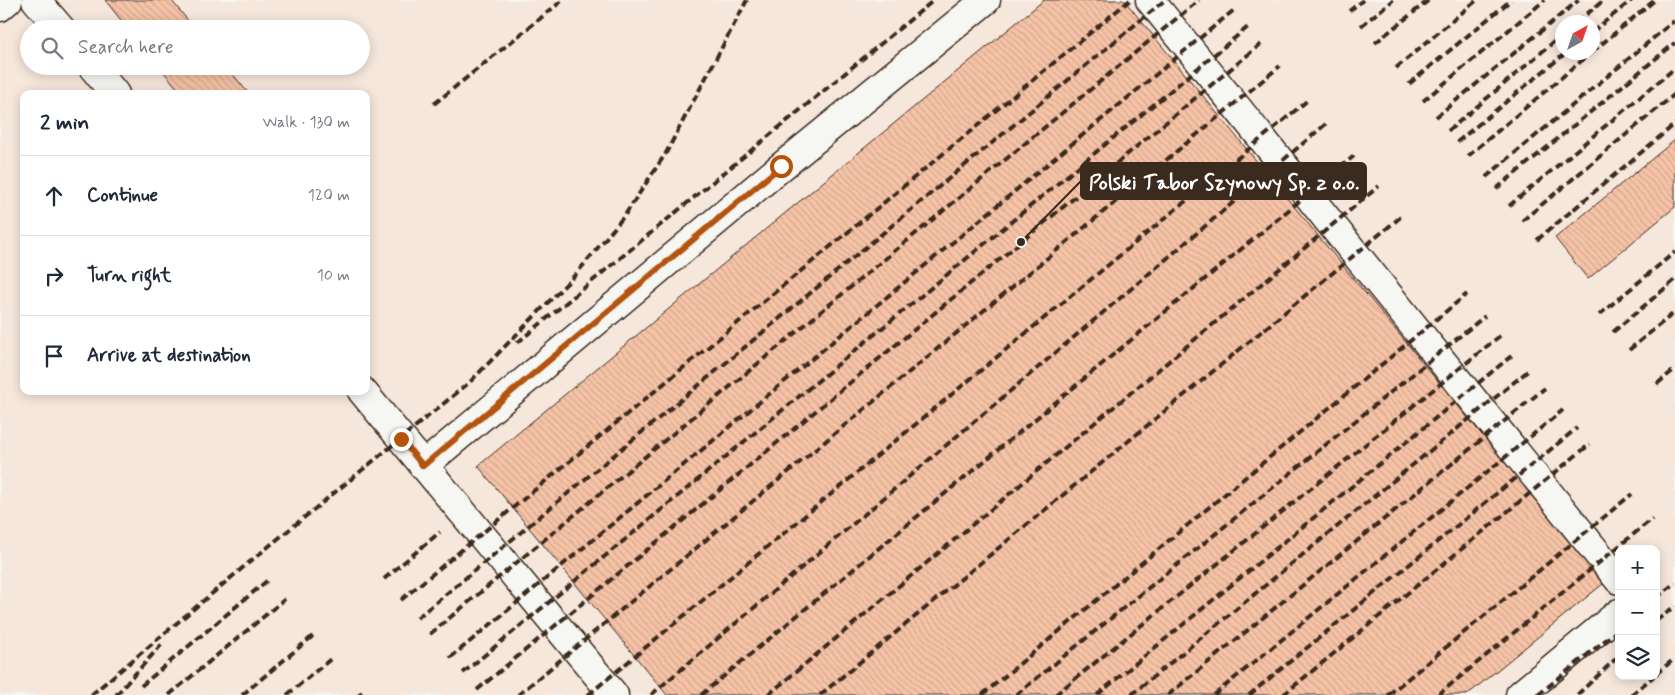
<!DOCTYPE html>
<html lang="en">
<head>
<meta charset="utf-8">
<style>
	:root { --surface:#fff; --page:#f6f6f7; --text:#1f2937; --muted:#747a83; --line:#e0e1e3 }
	body { margin:0; font-family:Mynerve,sans-serif; background:var(--page); color:var(--text) }
	.controls { position:absolute; right:15px; bottom:15px; display:grid; overflow:hidden; border-radius:10px; box-shadow:0 2px 12px #0003 }
	.controls button { width:45px; height:45px; display:grid; place-items:center; padding:0; border:0; border-bottom:1px solid var(--line); background:var(--surface); color:var(--text); font:25px sans-serif }
	.compass { position:absolute; left:1555px; top:15px; width:45px; height:45px; border-radius:50%; background:var(--surface); box-shadow:0 2px 12px #0003; rotate:40deg }
	.stop { position:absolute; width:15px; height:15px; margin:-11px; border:4px solid #b45309; border-radius:50%; background:#fff }
	.stop.end { background:#b45309; border-color:#fff; box-shadow:0 1px 5px #0008 }
	.list { margin:0; padding:0; list-style:none }
	h2 { display:flex; justify-content:space-between; align-items:center; height:65px; margin:0; padding:0 20px; font-size:21px }
	h2 small { font-size:16px; font-weight:400; color:var(--muted) }
	.list li { display:grid; grid-template-columns:32px 1fr auto; gap:15px; align-items:center; box-sizing:border-box; height:80px; padding:0 20px; border-top:1px solid var(--line) }
	.list b { display:block; font-size:19px; white-space:nowrap }
	.list em { font-size:16px; font-style:normal; color:var(--muted) }
	.icon { flex:none; width:28px; height:28px; fill:none; stroke:currentColor; stroke-width:2; stroke-linecap:round; stroke-linejoin:round }
	.map { position:relative; flex:none; width:1675px; height:695px; overflow:hidden }
	.search { position:absolute; background:var(--surface); box-shadow:0 2px 12px #0003; left:20px; top:20px; width:350px; height:55px; display:flex; align-items:center; gap:12px; box-sizing:border-box; padding:0 18px; border-radius:28px; color:var(--muted); font-size:19px }
	.panel { position:absolute; background:var(--surface); box-shadow:0 2px 12px #0003; left:20px; top:90px; width:350px; height:305px; border-radius:10px }
	.map>svg:first-child { display:block }
</style>
</head>
<body>
<div class="map">
<svg width="1675" height="695" viewBox="0 0 1675 695">
	<defs>
		<pattern id="building-back-hatch" width="6" height="6" patternUnits="userSpaceOnUse" patternTransform="scale(1.25)"><rect width="6" height="6" fill="#f6c3a7"/><path d="M-1 5l2 2M0 0l6 6M5-1l2 2" fill="none" stroke="#d4a88f"/></pattern>
	</defs>
	<rect width="100%" height="100%" fill="#f6f6f2"/>
	<filter id="ink" filterUnits="userSpaceOnUse"><feTurbulence type="fractalNoise" baseFrequency=".02" numOctaves="2"/><feDisplacementMap in="SourceGraphic" scale="10" xChannelSelector="R" yChannelSelector="G"/><feConvolveMatrix kernelMatrix="1 2 1 2 8 2 1 2 1" color-interpolation-filters="sRGB"/></filter>
	<g filter="url(#ink)">
		<path fill="#f6e7dc" fill-rule="evenodd" d="M0,0H1675V695H0ZM1562,22H1592V52H1562ZM29,29H361V66H29ZM24,94H366V391H24ZM1619,549H1656V676H1619Z"/>
		<path fill="url(#building-back-hatch)" stroke="#3b2a1e" d="M105,0H171L195,29H128Z
			M1044,0H1124L1604,583L1467,695H667L478,466Z
			M159,66H226L249,94H182Z
			M1675,140V207L1588,279L1555,238Z"/>
		<g fill="none" stroke-linecap="round" stroke-linejoin="round">
			<defs>
				<path id="minor" d="M36,0L61,29
					M1150,0L1619,580
					M0,7L8,0
					M92,66L115,94
					M362,391L614,695
					M423,466L781,167L986,0
					M1520,695L1619,613"/>
			</defs>
			<use href="#minor" stroke="#3b2a1e" stroke-width="31"/>
			<use href="#minor" stroke="#f6f6f2" stroke-width="28"/>
			<path stroke="#3b2a1e" stroke-width="4" stroke-dasharray="8 4" stroke-linecap="butt" d="M1349,11L1363,0
				M1577,22L1604,0
				M1361,26L1393,0
				M1592,32L1632,0
				M1375,43L1429,0
				M1592,52L1655,0
				M1396,68L1477,0
				M1409,84L1511,0
				M1423,101L1545,0
				M434,104L563,0
				M1436,117L1579,0
				M1448,131L1562,35
				M1457,142L1567,52
				M1468,156L1592,52
				M1486,177L1674,21
				M1496,189L1675,43
				M1509,206L1675,68
				M1522,221L1675,94
				M1537,240L1675,124
				M1599,315L1675,252
				M1613,332L1675,280
				M517,343L934,0
				M1629,350L1675,312
				M1657,384L1675,369
				M384,579L440,532
				M1656,598L1675,583
				M401,600L1130,0
				M417,618L1165,0
				M1656,621L1675,606
				M430,634L1199,0
				M450,658L1234,10
				M463,673L1248,27
				M1656,674L1673,660
				M141,686L269,579
				M477,690L1261,44
				M91,695L252,560L470,382L576,274L625,215L666,153L747,0
				M116,695L163,643
				M169,695L285,599
				M242,695L314,635
				M287,695L333,657
				M359,695L362,692
				M518,695L1280,66
				M588,695L1308,100
				M651,695L1327,123
				M701,695L1354,156
				M768,695L1379,186
				M820,695L1403,215
				M982,695L1467,294
				M1016,695L1485,316
				M1055,695L1501,335
				M1097,695L1515,353
				M1131,695L1529,370
				M1168,695L1545,388
				M1214,695L1563,410
				M1249,695L1577,428
				M1283,695L1590,444
				M1388,695L1632,494
				M1438,695L1652,519
				M1538,695L1619,629
				M1577,695L1619,656
				M1631,695L1654,676"/>
		</g>
	</g>
	<g fill="none" stroke-linecap="round" stroke-linejoin="round" filter="url(#ink)">
		<path stroke="#b45309" stroke-width="6" d="M401,439L423,466L781,166"/>
	</g>
	<path fill="none" stroke="#3b2a1e" stroke-width="2" d="M1021 242L1081 181"/>
	<circle fill="#3b2a1e" stroke="#f6f6f2" stroke-width="2" cx="1021" cy="242" r="5"/>
	<rect fill="#3b2a1e" stroke="#3b2a1e" stroke-width="2" x="1081" y="163" width="285" height="36" rx="5"/>
	<g font-size="21" text-anchor="middle" font-weight="bold" fill="#fff">
		<text x="1224" y="189">Polski Tabor Szynowy Sp. z o.o.</text>
	</g>
</svg>
<div class="controls">
<button>+</button>
<button>−</button>
<button><svg class="icon" aria-label="layers" viewBox="0 0 24 24"><path d="M12 4l9 5-9 5-9-5zM3 14l9 5 9-5"/></svg></button>
</div>
<svg class="compass" viewBox="-18 -18 36 36"><path d="M0-13l5 13h-10z" fill="#e53935"/><path d="M0 13l5-13h-10z" fill="#747a83"/></svg>
<div class="stop" style="left:781px;top:166px"></div>
<div class="stop end" style="left:401px;top:439px"></div>
<div class="search"><svg class="icon" aria-label="search" viewBox="0 0 24 24"><circle cx="10" cy="10" r="6"/><path d="M15 15l6 6"/></svg>Search here</div>
<section class="panel">
<h2>2 min<small>Walk · 130 m</small></h2>
<ul class="list">
<li><svg class="icon" aria-label="ahead" viewBox="0 0 24 24"><path d="M12 20V5M6 11l6-6 6 6"/></svg><div><b>Continue</b></div><em>120 m</em></li>
<li><svg class="icon" aria-label="right" viewBox="0 0 24 24"><path d="M7 20v-9h11M14 6l5 5-5 5"/></svg><div><b>Turn right</b></div><em>10 m</em></li>
<li><svg class="icon" aria-label="arrive" viewBox="0 0 24 24"><path d="M6 21V4h12l-3 4 3 4H6"/></svg><div><b>Arrive at destination</b></div></li>
</ul>
</section>
</div>
</body>
</html>
